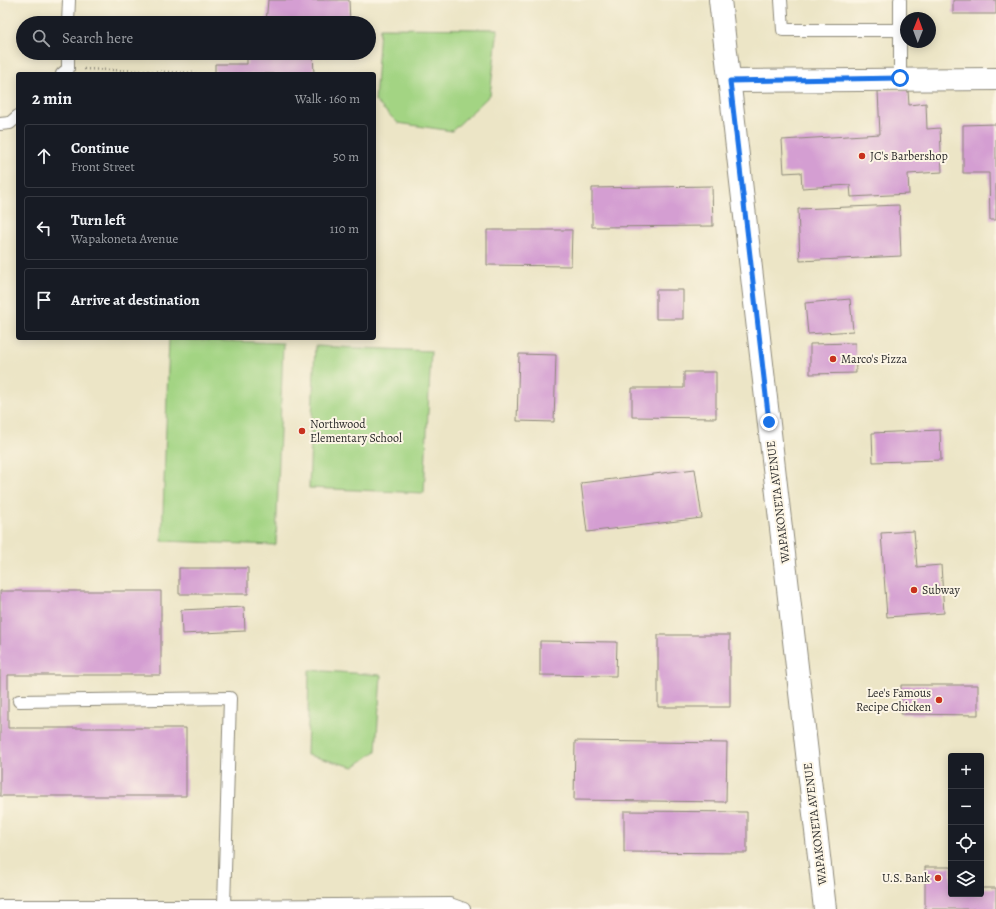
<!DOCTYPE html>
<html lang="en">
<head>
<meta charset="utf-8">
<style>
	:root { --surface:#171b24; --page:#20242c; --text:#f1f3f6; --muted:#9ea1a6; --line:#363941 }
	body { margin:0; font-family:Alegreya,serif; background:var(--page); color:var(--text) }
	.controls { position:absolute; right:12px; bottom:12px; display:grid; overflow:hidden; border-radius:4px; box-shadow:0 2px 10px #0003 }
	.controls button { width:36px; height:36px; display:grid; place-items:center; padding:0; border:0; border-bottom:1px solid var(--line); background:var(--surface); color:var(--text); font:20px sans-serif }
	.compass { position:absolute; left:900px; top:12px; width:36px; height:36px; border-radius:50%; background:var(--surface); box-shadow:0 2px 10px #0003; rotate:1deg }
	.stop { position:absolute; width:12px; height:12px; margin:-9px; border:3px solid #1a73e8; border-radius:50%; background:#fff }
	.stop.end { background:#1a73e8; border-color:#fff; box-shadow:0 1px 4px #0008 }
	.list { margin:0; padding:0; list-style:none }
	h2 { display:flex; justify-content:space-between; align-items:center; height:52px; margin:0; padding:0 16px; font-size:17px }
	h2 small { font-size:13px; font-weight:400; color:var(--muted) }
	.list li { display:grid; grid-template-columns:26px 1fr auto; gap:12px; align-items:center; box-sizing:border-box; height:64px; margin:0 8px 8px; padding:0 8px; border:1px solid var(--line); border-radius:4px }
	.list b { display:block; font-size:15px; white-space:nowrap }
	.list p { margin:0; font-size:13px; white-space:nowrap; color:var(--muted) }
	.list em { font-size:13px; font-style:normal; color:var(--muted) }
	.icon { flex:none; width:22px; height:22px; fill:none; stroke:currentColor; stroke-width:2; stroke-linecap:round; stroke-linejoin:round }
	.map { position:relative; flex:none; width:996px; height:909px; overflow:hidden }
	.search { position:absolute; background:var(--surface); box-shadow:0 2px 10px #0003; left:16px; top:16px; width:360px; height:44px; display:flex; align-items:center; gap:10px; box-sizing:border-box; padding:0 14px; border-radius:22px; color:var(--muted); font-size:15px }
	.panel { position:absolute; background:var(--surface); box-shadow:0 2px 10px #0003; left:16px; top:72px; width:360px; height:268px; border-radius:4px }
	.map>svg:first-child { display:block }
</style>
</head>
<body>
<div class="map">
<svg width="996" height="909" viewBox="0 0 996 909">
	<rect width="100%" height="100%" fill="#fcf5e5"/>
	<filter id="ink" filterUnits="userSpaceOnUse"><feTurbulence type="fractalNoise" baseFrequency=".025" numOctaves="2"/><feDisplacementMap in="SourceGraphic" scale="8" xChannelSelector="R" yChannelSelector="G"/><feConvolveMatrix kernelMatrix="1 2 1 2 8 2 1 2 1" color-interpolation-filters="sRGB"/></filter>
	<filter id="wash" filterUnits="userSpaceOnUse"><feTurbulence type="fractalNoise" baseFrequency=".012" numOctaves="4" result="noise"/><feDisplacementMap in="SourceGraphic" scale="16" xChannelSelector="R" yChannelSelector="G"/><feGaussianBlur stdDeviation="0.9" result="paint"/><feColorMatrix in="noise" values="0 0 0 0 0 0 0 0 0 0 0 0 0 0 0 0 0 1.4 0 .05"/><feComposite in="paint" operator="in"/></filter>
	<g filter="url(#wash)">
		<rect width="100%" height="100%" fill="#ece5c6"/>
		<path fill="#a3d483" stroke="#678057" d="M380,28L498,29L490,95L452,131L398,123L375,101Z
			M169,339L283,343L276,545L162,541Z
			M315,346L431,351L424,493L309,488Z
			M309,670L381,675L376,751L354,767L307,755Z"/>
		<g id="blocks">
			<path fill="#d49ed2" d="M268,0H349L350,23H266Z
				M953,0H996V14H953Z
				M247,53H313L314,74H215V64H247Z
				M908,90L909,105L926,103L927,129L940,128L942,172L908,174L909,194L851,197L850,185L802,188L801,172L784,173L782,140L880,134L878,91Z
				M996,124V220H990L989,173H963V125Z
				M712,186L713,226L592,227V188Z
				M899,205L901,256L800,261L798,209Z
				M487,230H572L571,266L487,265Z
				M656,290H683V319H656Z
				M850,299L853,331L808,334L805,303Z
				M855,343L856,373L810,374V344Z
				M519,354L556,355L554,422L517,421Z
				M684,372H716V418L632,417V388H684Z
				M940,430L941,460L873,462L872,433Z
				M695,469L702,518L587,532L581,483Z
				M914,531L917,567L941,565L944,613L887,617L881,533Z
				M179,568H248V594H179Z
				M0,591H161V675H8V728H186V796H0Z
				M244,607L245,631L182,634L181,610Z
				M658,635H730V707H658Z
				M540,641L617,642L616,676L540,675Z
				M901,685H978V715L901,714Z
				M575,741L727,743L726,802L574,800Z
				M624,811L747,812V853L624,852Z
				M925,867H951V894H981V888H996V909H925Z"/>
		</g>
	</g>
	<g filter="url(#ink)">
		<use href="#blocks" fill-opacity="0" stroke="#8c8878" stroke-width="1"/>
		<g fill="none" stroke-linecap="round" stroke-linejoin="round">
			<defs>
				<path id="lane" d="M781,0L783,30H900
					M900,0V79
					M68,23L69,0
					M62,74L68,69V53
					M0,124L10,123L18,116
					M19,701L230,698L224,906
					M0,906H224L450,904L464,909"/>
				<path id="street" d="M730,81L996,79"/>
				<path id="primary" d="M720,0L825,909"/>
			</defs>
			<use href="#lane" stroke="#8c8878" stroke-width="14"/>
			<use href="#street" stroke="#8c8878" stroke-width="24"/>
			<use href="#primary" stroke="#8c8878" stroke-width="24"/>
			<path stroke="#8c8878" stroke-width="2.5" stroke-dasharray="1 3" stroke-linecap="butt" d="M84,69L196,73"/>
			<use href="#lane" stroke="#fff" stroke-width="12"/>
			<use href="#street" stroke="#fff" stroke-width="22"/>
			<use href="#primary" stroke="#fff" stroke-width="22"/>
		</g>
	</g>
	<g fill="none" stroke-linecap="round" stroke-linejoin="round" filter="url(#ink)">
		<path stroke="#1a73e8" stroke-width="5" d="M769,422L730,81L900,78"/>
	</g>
	<g fill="#c8321e" stroke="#fcf5e5" stroke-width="1.5">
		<circle cx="862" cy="156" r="4"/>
		<circle cx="833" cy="359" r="4"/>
		<circle cx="302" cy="431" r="4"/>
		<circle cx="914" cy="590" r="4"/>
		<circle cx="939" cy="700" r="4"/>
		<circle cx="938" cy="878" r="4"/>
	</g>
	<g text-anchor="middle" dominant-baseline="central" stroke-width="4" stroke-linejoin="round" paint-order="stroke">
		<g font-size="12" fill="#2b2b2b" stroke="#fcf5e5" text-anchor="start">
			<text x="870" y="156">JC's Barbershop</text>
			<text x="841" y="359">Marco's Pizza</text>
			<text x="310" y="424">Northwood<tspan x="310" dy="14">Elementary School</tspan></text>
			<text x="922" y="590">Subway</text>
			<text x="931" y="693" text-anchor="end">Lee's Famous<tspan x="931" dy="14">Recipe Chicken</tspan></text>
			<text x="930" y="878" text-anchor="end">U.S. Bank</text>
		</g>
		<g font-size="12" fill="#2b2b2b" stroke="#fcf5e5">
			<text transform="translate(778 502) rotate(-97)">WAPAKONETA AVENUE</text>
			<text transform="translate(815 824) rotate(-97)">WAPAKONETA AVENUE</text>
		</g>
	</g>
</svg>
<div class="controls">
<button>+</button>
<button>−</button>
<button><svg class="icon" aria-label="locate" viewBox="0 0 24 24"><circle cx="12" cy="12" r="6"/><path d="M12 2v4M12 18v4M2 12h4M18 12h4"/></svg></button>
<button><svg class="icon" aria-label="layers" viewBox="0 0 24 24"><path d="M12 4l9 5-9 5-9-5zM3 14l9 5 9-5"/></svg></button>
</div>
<svg class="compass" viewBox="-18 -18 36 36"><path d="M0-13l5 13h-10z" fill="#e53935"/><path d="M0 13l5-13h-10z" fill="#9ea1a6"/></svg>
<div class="stop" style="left:900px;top:78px"></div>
<div class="stop end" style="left:769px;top:422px"></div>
<div class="search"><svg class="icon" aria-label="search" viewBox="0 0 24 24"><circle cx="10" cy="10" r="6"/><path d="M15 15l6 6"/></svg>Search here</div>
<section class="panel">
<h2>2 min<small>Walk · 160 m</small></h2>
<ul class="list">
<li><svg class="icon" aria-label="ahead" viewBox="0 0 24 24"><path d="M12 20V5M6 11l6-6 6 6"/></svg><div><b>Continue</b><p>Front Street</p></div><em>50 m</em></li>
<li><svg class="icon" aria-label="left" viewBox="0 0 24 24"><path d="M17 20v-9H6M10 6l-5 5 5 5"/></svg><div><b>Turn left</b><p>Wapakoneta Avenue</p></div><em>110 m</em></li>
<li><svg class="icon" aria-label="arrive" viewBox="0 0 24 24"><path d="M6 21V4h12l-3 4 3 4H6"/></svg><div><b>Arrive at destination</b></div></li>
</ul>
</section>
</div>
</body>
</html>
